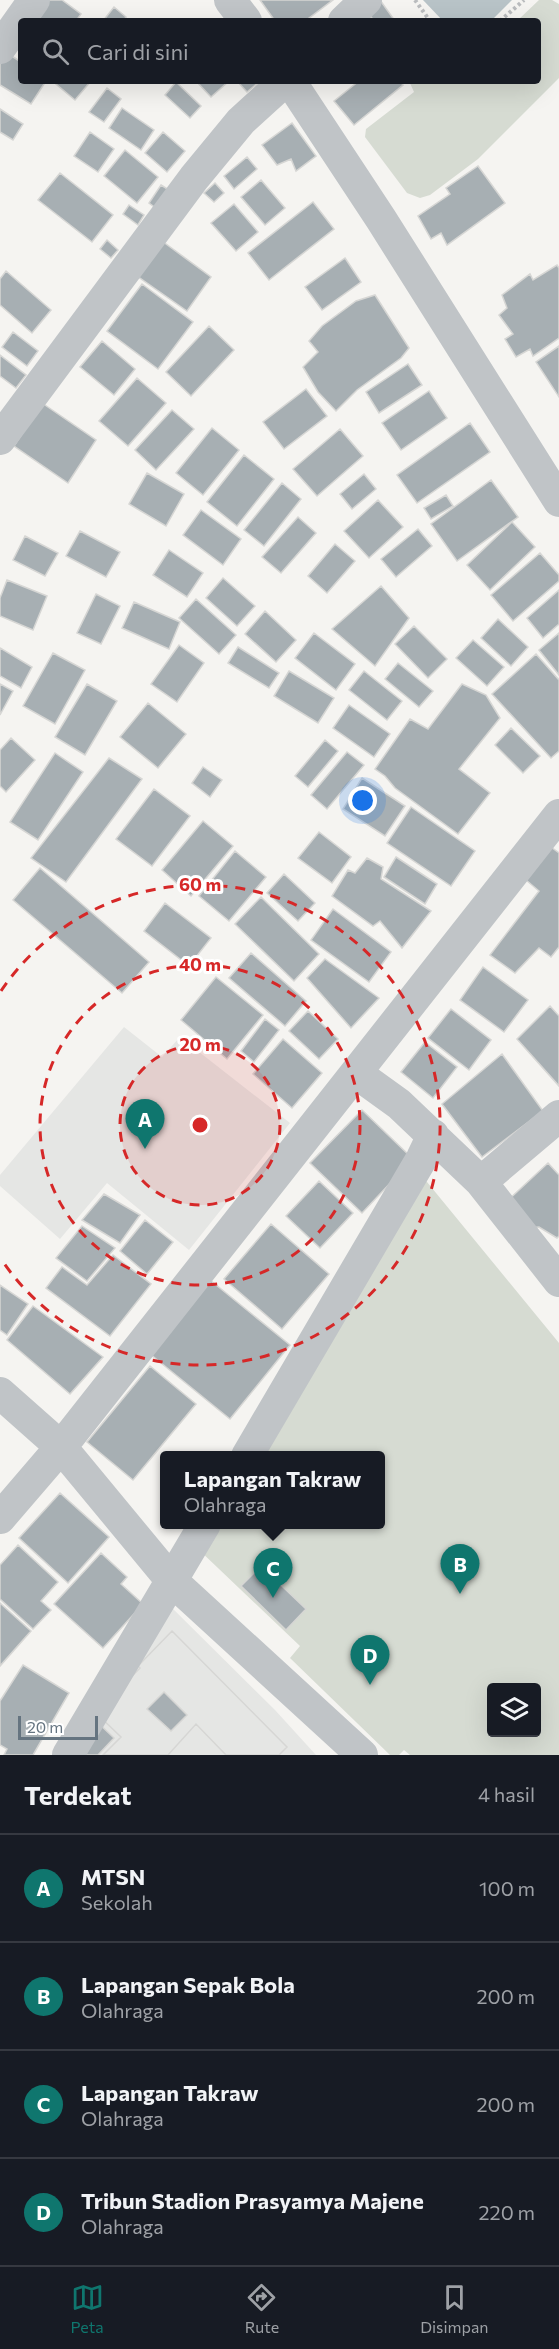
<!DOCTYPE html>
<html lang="id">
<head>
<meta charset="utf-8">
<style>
	:root { --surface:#171b24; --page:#242831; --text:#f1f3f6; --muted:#9ea1a6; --line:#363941; --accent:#0f766e }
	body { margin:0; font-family:Commissioner,sans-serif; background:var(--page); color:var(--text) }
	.controls { position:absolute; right:18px; bottom:18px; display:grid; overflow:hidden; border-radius:6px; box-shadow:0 6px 24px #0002 }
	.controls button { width:54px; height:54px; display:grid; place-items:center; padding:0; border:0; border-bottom:2px solid var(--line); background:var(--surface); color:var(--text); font:30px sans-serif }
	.scale { position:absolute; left:18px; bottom:15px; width:80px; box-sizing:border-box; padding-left:6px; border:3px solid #657480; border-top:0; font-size:16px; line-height:21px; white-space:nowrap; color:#657480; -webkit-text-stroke:4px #fff; paint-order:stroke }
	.you { position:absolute; left:363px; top:801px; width:21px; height:21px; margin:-15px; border:4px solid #fff; border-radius:50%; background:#1a73e8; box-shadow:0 0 0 9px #1a73e833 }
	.badge { display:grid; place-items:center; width:39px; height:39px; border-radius:50%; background:var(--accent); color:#fff; font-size:20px; font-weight:700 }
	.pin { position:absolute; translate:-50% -50px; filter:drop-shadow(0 2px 3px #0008) }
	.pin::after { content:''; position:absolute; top:32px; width:21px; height:18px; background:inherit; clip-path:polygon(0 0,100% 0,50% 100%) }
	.popup { position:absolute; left:160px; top:1451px; width:225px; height:78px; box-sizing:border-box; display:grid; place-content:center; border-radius:6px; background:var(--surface); filter:drop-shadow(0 2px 4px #0005); font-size:20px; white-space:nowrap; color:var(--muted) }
	.popup b { font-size:22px; color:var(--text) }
	.popup::after { content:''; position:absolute; left:50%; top:100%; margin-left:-12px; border:12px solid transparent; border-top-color:var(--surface) }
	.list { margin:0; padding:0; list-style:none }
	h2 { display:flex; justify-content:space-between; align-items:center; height:78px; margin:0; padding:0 24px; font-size:26px }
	h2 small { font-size:20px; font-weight:400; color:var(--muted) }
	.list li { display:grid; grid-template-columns:39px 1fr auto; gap:18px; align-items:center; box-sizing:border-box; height:108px; padding:0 24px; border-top:2px solid var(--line) }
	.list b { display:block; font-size:22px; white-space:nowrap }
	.list p { margin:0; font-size:20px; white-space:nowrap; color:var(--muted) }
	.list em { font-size:20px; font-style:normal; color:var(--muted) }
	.icon { flex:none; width:33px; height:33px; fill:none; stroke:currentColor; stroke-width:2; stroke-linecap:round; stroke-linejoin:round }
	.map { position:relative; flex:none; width:559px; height:1755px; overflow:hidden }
	.search { position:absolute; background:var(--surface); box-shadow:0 6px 24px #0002; left:18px; right:18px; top:18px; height:66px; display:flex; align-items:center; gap:15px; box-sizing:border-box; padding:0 21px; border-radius:6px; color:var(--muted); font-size:22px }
	.sheet { height:510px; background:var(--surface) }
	nav { display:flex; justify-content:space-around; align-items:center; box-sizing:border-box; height:84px; border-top:2px solid var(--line); background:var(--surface); font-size:16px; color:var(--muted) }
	nav a { display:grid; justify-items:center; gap:3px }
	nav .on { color:var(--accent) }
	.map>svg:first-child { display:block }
</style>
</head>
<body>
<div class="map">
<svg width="559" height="1755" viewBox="0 0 559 1755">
	<rect width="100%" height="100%" fill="#f5f4f1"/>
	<path fill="#e5e6e4" d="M124,1027L162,1057L180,1037L290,1123L189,1250L107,1183L60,1239L0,1186V1175Z
		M163,1599L275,1710L316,1755H68Z"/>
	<path fill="#d6dbd2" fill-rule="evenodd" d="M539,0H552L559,4V78L478,159L430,195L420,198L407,193L365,137L366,129L414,92L409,81H538V21H517Z
		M418,1171L559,1343V1755H410L404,1750L399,1755H390L290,1658L300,1646L197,1548L211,1525L381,1524V1456L251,1455ZM492,1688H536V1732H492Z"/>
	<path fill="#b8c3c7" d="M423,0H512L491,21H443Z"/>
	<path fill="#a7afb3" stroke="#d6d6d4" stroke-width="1.5" fill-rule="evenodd" d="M41,0H62L81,14L76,21H44L32,12Z
		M260,0H333L305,21H275Z
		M380,0L395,21H374L366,10Z
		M114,7L126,17L123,21H103Z
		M4,51L21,62V81H46L31,104L0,85V59Z
		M58,81H91L75,100L56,84Z
		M196,81H229L211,97Z
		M237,81H260L247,92Z
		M359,81H400L403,85L354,125L334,101Z
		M176,82L201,106L190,118L165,95Z
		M107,88L121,99L104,122L89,112Z
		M122,108L154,130L141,150L109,128Z
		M0,109L23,124L13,140L0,132Z
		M292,123L316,156L296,171L291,159L277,165L262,145Z
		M90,132L114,149L98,172L74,156Z
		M163,132L185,151L167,172L145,153Z
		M125,150L158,177L137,203L104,176Z
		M247,157L257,169L234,189L224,176Z
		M478,166L505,203L447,245L441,233L431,239L418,216L450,194L446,188Z
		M60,173L113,215L92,242L38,200Z
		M261,180L285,208L265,225L241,197Z
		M215,183L224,193L214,202L204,193Z
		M161,185L169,190L157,209L149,203Z
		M313,202L334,229L269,280L248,253Z
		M234,204L258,232L236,251L211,223Z
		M129,205L144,215L138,225L123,214Z
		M107,240L118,250L111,258L100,249Z
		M162,241L211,277L187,311L137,276Z
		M345,258L361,282L322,310L305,287Z
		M557,265L559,268V338L533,356L530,349L516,357L505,339L513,334L499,315L507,308L502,295L530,274L533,280Z
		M6,271L51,310L32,333L0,305V279Z
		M142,284L193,322L158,369L107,331Z
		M375,295L409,348L401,358L357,390L336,411L318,392L303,367L318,352L309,341L322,326L356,301Z
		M209,326L234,350L191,396L166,372Z
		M13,332L38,351L27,366L2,347Z
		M102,341L135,369L114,395L80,367Z
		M559,346V397L536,362Z
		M0,355L26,375L16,388L0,376Z
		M408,364L422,385L379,413L366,392Z
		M137,378L166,403L128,446L99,421Z
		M306,389L327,416L284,449L263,422Z
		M429,391L447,418L401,450L382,423Z
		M42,403L96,440L68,483L14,446Z
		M172,410L194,429L156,470L135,450Z
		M470,423L490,452L417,503L397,475Z
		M212,428L239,450L203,495L176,473Z
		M340,429L363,456L317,496L293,469Z
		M244,455L274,479L237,526L207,502Z
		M147,473L184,494L166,526L129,504Z
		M364,474L376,489L352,509L340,494Z
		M491,480L518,517L457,561L431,524Z
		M282,483L301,499L264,546L244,530Z
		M446,495L453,506L431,519L424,508Z
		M378,500L403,527L369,558L344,531Z
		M201,510L241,539L223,565L183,535Z
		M298,517L316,533L281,573L262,557Z
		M512,522L535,547L490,590L467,565Z
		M418,529L432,546L396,577L381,559Z
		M80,531L120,552L106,577L66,556Z
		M25,536L58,553L45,576L13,560Z
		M335,544L355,561L327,593L308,576Z
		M169,550L203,573L187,597L153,575Z
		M540,553L559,575V581L513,621L491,595Z
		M223,578L255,606L237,626L206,598Z
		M7,580L47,596L33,630L0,616V598Z
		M381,586L409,618L375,666L332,629Z
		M559,590V624L543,638L527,618Z
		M96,594L120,606L101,644L77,633Z
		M196,599L236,635L219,654L179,618Z
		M134,602L180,622L169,649L122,628Z
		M265,611L296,640L276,662L245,634Z
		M498,619L528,647L511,666L481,638Z
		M414,626L447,659L428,678L395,644Z
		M314,633L355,664L336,690L295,658Z
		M559,633V675L539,650Z
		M473,640L504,667L487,686L456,658Z
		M179,645L204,663L177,702L151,684Z
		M238,647L279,673L269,688L228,663Z
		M0,648L32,667L21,688L0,676Z
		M53,653L85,670L55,724L23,706Z
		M536,654L559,680V751L551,758L492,694Z
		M398,663L433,691L419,707L385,679Z
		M289,671L334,698L318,723L274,696Z
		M364,671L402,701L387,720L349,690Z
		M0,684L13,691L0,715Z
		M87,684L117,701L85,755L55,737Z
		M462,684L486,695L500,718L459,769L490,793L458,834L395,788L385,776L375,769L410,719L428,729Z
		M148,703L186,734L158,768L120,737Z
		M349,705L390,734L374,757L333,728Z
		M511,728L540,756L523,773L495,745Z
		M11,738L35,760L6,792L0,786V750Z
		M325,740L338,751L308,787L295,776Z
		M347,752L364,765L327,809L311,795Z
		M55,753L83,772L38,840L10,822Z
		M109,758L142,779L66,882L31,858Z
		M203,767L222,780L210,797L192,783Z
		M362,778L405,806L385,836L343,809Z
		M154,789L190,816L152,866L116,839Z
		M411,807L475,851L451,886L387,843Z
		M203,821L233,846L191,896L162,870Z
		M319,832L351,857L332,883L298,858Z
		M551,847L559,853V947L551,957L539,948L515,973L490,955L539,891L526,880Z
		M235,851L266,877L229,921L199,896Z
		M396,857L437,884L425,904L384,877Z
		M367,858L383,867L381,879L431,911L402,948L380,921L373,926L332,896L348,870L355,873Z
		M40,868L149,962L122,993L13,900Z
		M284,874L315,903L298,921L267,893Z
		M261,897L319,954L294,981L235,924Z
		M165,903L211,938L189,966L144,931Z
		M333,909L391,952L369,982L311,940Z
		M251,953L306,1001L285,1026L229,978Z
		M325,959L379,998L351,1028L307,978Z
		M483,967L528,1000L504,1032L460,1000Z
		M216,977L263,1015L227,1059L181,1020Z
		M550,1006L559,1016V1086L517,1039Z
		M451,1009L491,1040L469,1070L428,1038Z
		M308,1011L338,1039L319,1059L289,1031Z
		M265,1019L279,1030L254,1062L241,1051Z
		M283,1039L322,1073L292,1108L253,1074Z
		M425,1042L457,1067L433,1098L401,1072Z
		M502,1054L543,1111L482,1157L442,1104Z
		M362,1110L413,1159L362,1213L310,1163Z
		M548,1163L559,1175V1236L557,1238L539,1227L528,1228L505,1203Z
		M319,1181L353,1213L320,1248L286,1216Z
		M104,1194L140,1215L120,1243L82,1220Z
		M145,1220L173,1242L147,1274L120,1251Z
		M271,1224L329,1274L282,1329L224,1279Z
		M82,1226L115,1248L87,1281L56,1258Z
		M113,1255L151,1284L110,1336L46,1288L62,1267L87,1285Z
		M210,1280L290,1345L230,1419L150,1354Z
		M0,1285L28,1304L7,1335L0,1330Z
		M33,1306L103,1357L70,1394L7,1340Z
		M150,1366L196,1404L133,1480L87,1442Z
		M60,1493L109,1537L68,1583L19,1538Z
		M18,1545L58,1582L41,1601L51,1610L33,1629L0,1599V1565Z
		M101,1553L127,1577L121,1584L143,1604L103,1648L54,1604Z
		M261,1566L306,1609L286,1630L241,1586Z
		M0,1603L31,1631L0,1666Z
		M172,1631L287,1747L279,1755H226L196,1724L168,1755H103L121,1737L96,1713L140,1668L138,1666ZM164,1692L187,1715L171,1731L147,1709Z
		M172,1631L287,1747L279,1755H226L196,1724L168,1755H103L121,1737L96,1713L140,1668L138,1666Z
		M23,1665L69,1693L33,1755H4L7,1749L0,1745V1701Z
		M93,1718L114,1738L98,1755H79Z"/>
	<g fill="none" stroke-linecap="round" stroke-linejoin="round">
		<path stroke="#babcbe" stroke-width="4" stroke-dasharray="3 3" stroke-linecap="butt" d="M415,0L430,21
			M500,21L524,0"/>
		<path stroke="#c0c4c7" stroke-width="32" d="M230,0L246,21
			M344,21L366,0
			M0,48L34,0
			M290,81L381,219L559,501
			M0,439L194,178L241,121L285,81
			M356,1073L399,1104L481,1182L559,1281
			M481,1182L559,1116
			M0,1393L61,1447L171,1580L362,1755
			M247,1456L422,1158L433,1135
			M0,1518L61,1447L559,815
			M68,1755L205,1524"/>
	</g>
	<circle cx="200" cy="1125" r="80" fill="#d62828" fill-opacity=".12"/>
	<g fill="none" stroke="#d62828" stroke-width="3" stroke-dasharray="10 8">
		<circle cx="200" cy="1125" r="80"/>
		<circle cx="200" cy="1125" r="160"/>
		<path d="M1 991A240 240 0 1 1 1 1259"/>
	</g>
	<circle cx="200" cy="1125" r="9" fill="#d62828" stroke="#fff" stroke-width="3"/>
	<g font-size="18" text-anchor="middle" font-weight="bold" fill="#d62828" stroke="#fff" stroke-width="6" stroke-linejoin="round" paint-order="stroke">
		<text x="200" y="891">60 m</text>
		<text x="200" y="971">40 m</text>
		<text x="200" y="1051">20 m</text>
	</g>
</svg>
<div class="controls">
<button><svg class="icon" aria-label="layers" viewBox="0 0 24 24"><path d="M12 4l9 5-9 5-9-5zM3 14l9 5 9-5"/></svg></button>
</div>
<div class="scale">20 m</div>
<div class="you"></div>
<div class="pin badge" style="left:145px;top:1149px">A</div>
<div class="pin badge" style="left:460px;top:1594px">B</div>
<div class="pin badge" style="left:273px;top:1598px">C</div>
<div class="popup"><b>Lapangan Takraw</b>Olahraga</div>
<div class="pin badge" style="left:370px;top:1685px">D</div>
<div class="search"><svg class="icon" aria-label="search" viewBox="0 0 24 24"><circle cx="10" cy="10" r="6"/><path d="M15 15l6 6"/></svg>Cari di sini</div>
</div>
<section class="sheet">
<h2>Terdekat<small>4 hasil</small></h2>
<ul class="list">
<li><span class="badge">A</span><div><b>MTSN</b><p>Sekolah</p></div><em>100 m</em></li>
<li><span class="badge">B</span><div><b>Lapangan Sepak Bola</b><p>Olahraga</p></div><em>200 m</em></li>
<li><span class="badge">C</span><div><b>Lapangan Takraw</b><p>Olahraga</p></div><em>200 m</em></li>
<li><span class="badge">D</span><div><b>Tribun Stadion Prasyamya Majene</b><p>Olahraga</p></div><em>220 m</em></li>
</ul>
</section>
<nav>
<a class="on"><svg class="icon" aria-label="map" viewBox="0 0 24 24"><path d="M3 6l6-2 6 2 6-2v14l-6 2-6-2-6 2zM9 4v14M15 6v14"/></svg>Peta</a>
<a><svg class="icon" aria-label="directions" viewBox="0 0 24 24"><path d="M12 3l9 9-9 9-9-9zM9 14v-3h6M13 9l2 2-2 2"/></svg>Rute</a>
<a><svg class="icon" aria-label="saved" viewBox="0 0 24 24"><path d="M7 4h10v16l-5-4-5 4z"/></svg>Disimpan</a>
</nav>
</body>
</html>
